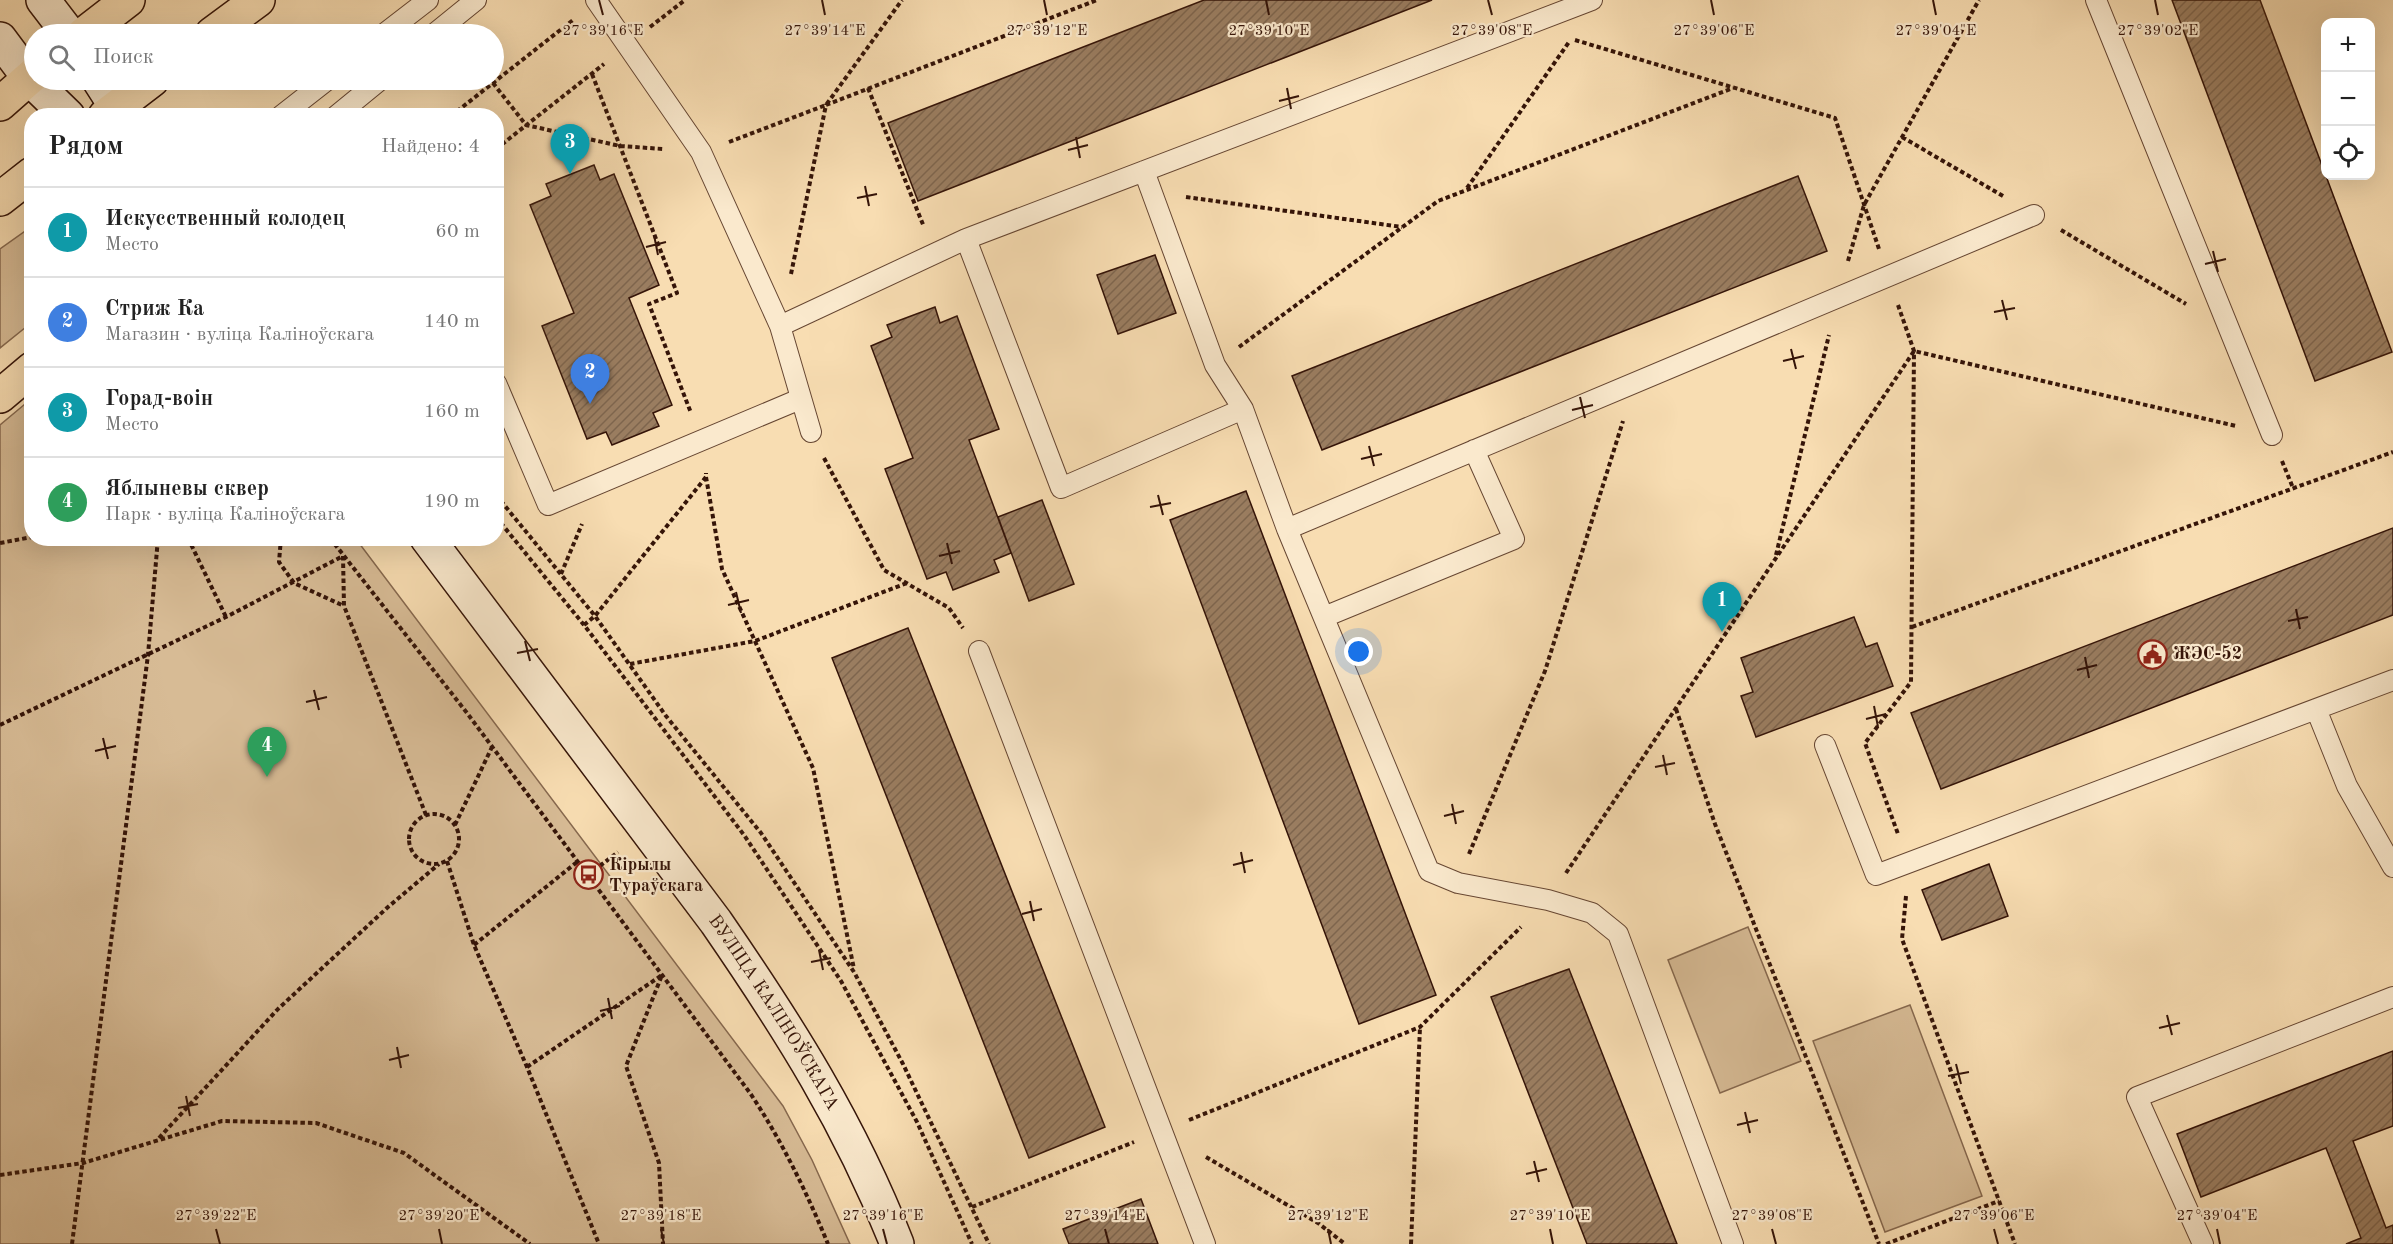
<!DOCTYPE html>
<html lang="ru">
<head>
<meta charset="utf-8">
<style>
	:root { --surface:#fff; --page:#f2f2f2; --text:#222; --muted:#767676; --line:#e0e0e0; --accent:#db2777 }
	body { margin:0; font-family:"Old Standard TT",serif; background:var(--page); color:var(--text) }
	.controls { position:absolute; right:18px; top:18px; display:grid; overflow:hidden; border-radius:12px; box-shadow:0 6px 24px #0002 }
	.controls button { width:54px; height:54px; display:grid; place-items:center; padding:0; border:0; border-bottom:2px solid var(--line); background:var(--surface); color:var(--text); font:30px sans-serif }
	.you { position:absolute; left:1359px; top:652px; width:21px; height:21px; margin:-15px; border:4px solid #fff; border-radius:50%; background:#1a73e8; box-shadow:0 0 0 9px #1a73e833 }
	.badge { display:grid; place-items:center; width:39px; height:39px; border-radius:50%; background:var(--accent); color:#fff; font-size:20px; font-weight:700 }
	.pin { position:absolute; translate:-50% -50px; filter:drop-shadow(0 2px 3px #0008) }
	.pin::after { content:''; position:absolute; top:32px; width:21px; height:18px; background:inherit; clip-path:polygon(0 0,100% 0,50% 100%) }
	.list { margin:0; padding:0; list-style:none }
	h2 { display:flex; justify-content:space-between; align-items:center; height:78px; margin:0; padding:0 24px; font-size:26px }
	h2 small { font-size:20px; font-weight:400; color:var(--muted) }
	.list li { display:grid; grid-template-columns:39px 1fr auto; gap:18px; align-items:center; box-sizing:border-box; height:90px; padding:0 24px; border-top:2px solid var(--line) }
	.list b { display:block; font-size:22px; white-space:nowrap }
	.list p { margin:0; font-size:20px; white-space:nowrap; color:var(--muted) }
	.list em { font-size:20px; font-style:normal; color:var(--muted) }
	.icon { flex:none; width:33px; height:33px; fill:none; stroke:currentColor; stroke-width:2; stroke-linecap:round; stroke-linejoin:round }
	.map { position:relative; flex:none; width:2393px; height:1244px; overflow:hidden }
	.search { position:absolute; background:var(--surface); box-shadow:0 6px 24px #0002; left:24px; top:24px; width:480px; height:66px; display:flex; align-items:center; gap:15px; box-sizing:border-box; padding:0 21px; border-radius:33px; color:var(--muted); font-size:22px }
	.panel { position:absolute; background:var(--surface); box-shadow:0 6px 24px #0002; left:24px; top:108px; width:480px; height:438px; border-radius:24px }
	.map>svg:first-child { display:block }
</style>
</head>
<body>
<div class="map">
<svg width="2393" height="1244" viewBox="0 0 2393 1244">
	<defs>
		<pattern id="building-hatch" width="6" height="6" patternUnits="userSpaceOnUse" patternTransform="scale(1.5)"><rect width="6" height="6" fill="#9a7d60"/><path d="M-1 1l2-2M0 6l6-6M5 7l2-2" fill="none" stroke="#7e654d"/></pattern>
	</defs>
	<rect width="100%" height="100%" fill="#f8ddb2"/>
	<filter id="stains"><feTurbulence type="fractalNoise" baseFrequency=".00333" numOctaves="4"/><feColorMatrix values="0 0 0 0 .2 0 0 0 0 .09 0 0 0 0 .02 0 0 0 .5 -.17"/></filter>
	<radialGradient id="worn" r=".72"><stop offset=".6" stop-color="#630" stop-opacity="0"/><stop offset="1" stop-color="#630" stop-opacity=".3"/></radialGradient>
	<path fill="#d7bb95" stroke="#86684e" stroke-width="1.5" d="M31,227V323L0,348V249Z
		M31,399L32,538L356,539L783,1106L812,1160L850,1244H0V425Z
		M1748,927L1801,1061L1720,1093L1668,960Z
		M1910,1005L1982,1196L1885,1232L1813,1041Z"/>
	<path fill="url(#building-hatch)" stroke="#351408" stroke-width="1.5" d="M1204,0H1432L918,201L888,123Z
		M2172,0H2260L2392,352L2315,381Z
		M594,165L600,180L614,174L659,285L629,298L672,405L653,413L659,426L612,445L606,432L587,439L542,326L574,313L530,205L551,196L546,184Z
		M1798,176L1827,251L1322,450L1292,376Z
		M1155,255L1176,313L1118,334L1097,275Z
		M935,307L940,323L957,316L999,429L969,440L1011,553L994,560L999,572L953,590L946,572L927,579L885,469L913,458L871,346L892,337L887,325Z
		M1246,491L1436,995L1359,1024L1170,520Z
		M1042,500L1074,584L1029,601L998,517Z
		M2393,528V615L1941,789L1911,713Z
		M1854,617L1866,647L1877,643L1893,686L1756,737L1741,696L1753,692L1741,658Z
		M908,628L1105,1127L1029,1158L832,658Z
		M1989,864L2008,916L1942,940L1922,890Z
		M1569,969L1593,1030L1677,1244H1587L1491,997Z
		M2393,1051V1126L2353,1141L2386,1228L2393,1225V1244H2346L2361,1238L2326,1148L2201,1197L2177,1134Z
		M1141,1199L1158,1244H1069L1063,1229Z"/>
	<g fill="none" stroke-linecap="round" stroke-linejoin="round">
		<defs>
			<path id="service" d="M596,0L701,152L780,326L811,432
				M2096,0L2272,435
				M384,34L428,0
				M434,34L476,0
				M281,116L327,80
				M336,116L380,80
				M1144,171L1215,365L1243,409L1287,529L1429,871L1458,883L1548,900L1592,913L1618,934L1733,1244
				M966,239L1061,488L1243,409
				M780,326L966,239L1592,0
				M496,383L548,505L800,399
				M1287,529L2034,215
				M1324,617L1514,539L1474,450
				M979,651L1205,1244
				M2316,709L2347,786L2393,867
				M1825,745L1876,875L2393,680
				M2203,1244L2137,1097L2393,997"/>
			<g id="secondary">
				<path d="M43,0L69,34"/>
				<path d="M0,39L29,78L68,116"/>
				<path d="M99,80L122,116"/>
				<path id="s1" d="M427,538L716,922C789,1028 850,1124 897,1244"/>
			</g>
			<path id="primary" d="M84,34L128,0
				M212,34L258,0
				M0,104L34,74
				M105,116L152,80
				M0,199L32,174
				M0,396L32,369"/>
		</defs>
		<use href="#service" stroke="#664632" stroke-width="22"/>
		<use href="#secondary" stroke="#351408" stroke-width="36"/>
		<use href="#primary" stroke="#351408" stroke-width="36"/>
		<path stroke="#351408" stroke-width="4" stroke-dasharray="4.5 3" stroke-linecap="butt" d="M650,27L685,0
			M1575,40L1835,118L1879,249
			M592,74L677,293L649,304L691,413
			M493,83L526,125L620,146L663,149
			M868,88L924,227
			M451,116L573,20
			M1902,137L2003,196
			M729,142L826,105L902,0
			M496,149L604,64
			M1467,188L1569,42
			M1186,197L1402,227
			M2061,230L2186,304
			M1848,261L1864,205L1979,0
			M791,274L826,105L1097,0
			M1898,305L1914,351L1911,682L1865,743L1898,834
			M1239,347L1438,201L1733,88
			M824,458L884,570L949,608L963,628
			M2282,461L2293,488
			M706,477L722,569L813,768L854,969
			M496,495L595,616L666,716L761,833L854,972L903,1064L989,1244
			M496,517L584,625L744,835L841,981L917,1122L972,1244
			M188,538L226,617
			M281,538L279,562L294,583L344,606
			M330,538L467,713L750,1093C782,1141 806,1191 828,1244
			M0,543L32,537
			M1776,555L1829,335
			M561,574L582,524
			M584,625L595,616L706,477V473
			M1912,627L2393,452
			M630,664L755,641L907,583
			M1676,709L1715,824L1879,1244
			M0,725L226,617L343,556L344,606L426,815
			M409 839a25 25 0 1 1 50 0a25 25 0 1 1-50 0Z
			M455,825L492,747
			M1469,854L1545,671L1623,421
			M447,861L474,945L527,1067L599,1244
			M1566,873L1914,351L2236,426
			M588,875L618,852
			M1906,896L1902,939L2015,1244
			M474,945L577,862
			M527,1067L662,975L626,1066L659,1163L663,1244
			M1189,1120L1420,1027L1521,927
			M159,1138L278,1009L388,907L439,864
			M1206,1157L1318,1223L1345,1244
			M0,1175L83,1163L222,1121L316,1123L404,1153L530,1244
			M972,1207L1134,1142
			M72,1244L148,655L158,538
			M1411,1244L1420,1027
			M1886,1244L1999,1201"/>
		<use href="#service" stroke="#fae9cd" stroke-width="20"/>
		<use href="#secondary" stroke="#fae9cd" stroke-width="33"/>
		<use href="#primary" stroke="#f8ddb2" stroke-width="33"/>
	</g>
	<path fill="none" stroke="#351408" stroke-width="2" d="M599,0L603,15M822,0L825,15M1044,0L1047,15M1266,0L1269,15M1488,0L1492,15M1711,0L1714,15M1933,0L1936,15M2155,0L2158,15M1287,88L1291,109M1279,101L1299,96M1076,137L1080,158M1068,150L1088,145M865,186L869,206M857,198L877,194M654,235L658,255M646,247L666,242M2213,251L2218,272M2205,264L2226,259M2002,300L2007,320M1994,312L2015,308M1791,349L1796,369M1783,361L1804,356M1580,397L1585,418M1572,410L1593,405M1369,446L1374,466M1361,459L1382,454M1158,495L1163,515M1150,507L1171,503M947,543L952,564M939,556L960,551M736,592L741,613M728,605L749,600M2296,609L2300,629M2288,621L2308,617M525,641L530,661M517,653L538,649M2085,657L2089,678M2077,670L2097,665M314,690L319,710M306,702L327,697M1874,706L1878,727M1866,719L1886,714M103,738L108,759M95,751L116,746M1663,755L1667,775M1655,767L1675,763M1452,804L1456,824M1444,816L1464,811M1241,852L1245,873M1233,865L1253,860M1030,901L1034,921M1022,914L1042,909M819,950L823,970M811,962L831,958M608,998L612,1019M600,1011L620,1006M2167,1015L2172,1035M2159,1028L2180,1023M397,1047L401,1068M389,1060L409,1055M1956,1064L1961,1084M1948,1076L1969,1072M186,1096L190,1116M178,1108L198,1104M1745,1112L1750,1133M1737,1125L1758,1120M1534,1161L1539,1182M1526,1174L1547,1169M216,1229L220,1244M439,1229L442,1244M661,1229L664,1244M883,1229L887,1244M1105,1229L1109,1244M1328,1229L1331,1244M1550,1229L1553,1244M1772,1229L1776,1244M1994,1229L1998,1244M2217,1229L2220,1244"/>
	<defs>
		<symbol id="civic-ring" viewBox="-11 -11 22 22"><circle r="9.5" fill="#fae9cd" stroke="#8f2418" stroke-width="1.5"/><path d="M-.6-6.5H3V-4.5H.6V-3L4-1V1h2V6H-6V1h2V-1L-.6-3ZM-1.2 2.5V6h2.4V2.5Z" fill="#8f2418"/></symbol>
		<symbol id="bus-ring" viewBox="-11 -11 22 22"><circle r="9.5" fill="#fae9cd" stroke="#8f2418" stroke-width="1.5"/><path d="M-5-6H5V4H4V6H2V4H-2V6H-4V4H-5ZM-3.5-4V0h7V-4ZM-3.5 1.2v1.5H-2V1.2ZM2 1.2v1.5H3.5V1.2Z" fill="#8f2418"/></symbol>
	</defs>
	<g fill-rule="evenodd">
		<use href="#civic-ring" x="2136" y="638" width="33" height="33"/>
		<use href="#bus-ring" x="572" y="858" width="33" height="33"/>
	</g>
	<g text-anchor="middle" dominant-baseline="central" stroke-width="4.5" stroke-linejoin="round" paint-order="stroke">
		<g font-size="18" font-weight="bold" fill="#351408" stroke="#fae9cd" text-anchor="start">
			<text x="2173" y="654">ЖЭС-52</text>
			<text x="609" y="865">Кірылы<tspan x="609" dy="21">Тураўскага</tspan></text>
		</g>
		<g font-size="18" fill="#351408" stroke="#fae9cd">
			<text stroke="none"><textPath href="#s1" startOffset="588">ВУЛІЦА КАЛІНОЎСКАГА</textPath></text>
		</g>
	</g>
	<g font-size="15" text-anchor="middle" fill="#351408" stroke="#fae9cd" stroke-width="4.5" stroke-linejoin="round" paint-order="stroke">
		<text x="603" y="35">27°39'16"E</text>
		<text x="825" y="35">27°39'14"E</text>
		<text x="1047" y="35">27°39'12"E</text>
		<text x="1269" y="35">27°39'10"E</text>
		<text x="1492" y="35">27°39'08"E</text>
		<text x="1714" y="35">27°39'06"E</text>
		<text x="1936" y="35">27°39'04"E</text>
		<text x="2158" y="35">27°39'02"E</text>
		<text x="216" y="1220">27°39'22"E</text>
		<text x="439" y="1220">27°39'20"E</text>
		<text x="661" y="1220">27°39'18"E</text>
		<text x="883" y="1220">27°39'16"E</text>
		<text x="1105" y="1220">27°39'14"E</text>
		<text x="1328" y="1220">27°39'12"E</text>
		<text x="1550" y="1220">27°39'10"E</text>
		<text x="1772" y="1220">27°39'08"E</text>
		<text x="1994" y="1220">27°39'06"E</text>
		<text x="2217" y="1220">27°39'04"E</text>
	</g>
	<rect width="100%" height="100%" filter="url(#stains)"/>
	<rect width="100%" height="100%" fill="url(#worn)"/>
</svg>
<div class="controls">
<button>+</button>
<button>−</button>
<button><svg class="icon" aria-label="locate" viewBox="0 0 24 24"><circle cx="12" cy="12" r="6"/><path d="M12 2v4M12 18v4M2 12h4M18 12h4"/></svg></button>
</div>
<div class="you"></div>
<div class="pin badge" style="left:1722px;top:632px;background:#0f9aa8">1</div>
<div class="pin badge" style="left:590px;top:404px;background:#3f7fe0">2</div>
<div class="pin badge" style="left:570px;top:174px;background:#0f9aa8">3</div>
<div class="pin badge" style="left:267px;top:777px;background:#2e9e5b">4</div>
<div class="search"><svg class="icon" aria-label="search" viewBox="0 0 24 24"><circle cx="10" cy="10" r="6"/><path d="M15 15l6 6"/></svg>Поиск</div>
<section class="panel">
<h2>Рядом<small>Найдено: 4</small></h2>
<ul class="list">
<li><span class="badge" style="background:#0f9aa8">1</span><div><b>Искусственный колодец</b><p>Место</p></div><em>60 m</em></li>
<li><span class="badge" style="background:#3f7fe0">2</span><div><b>Стриж Ка</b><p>Магазин · вуліца Каліноўскага</p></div><em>140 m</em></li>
<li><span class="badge" style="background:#0f9aa8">3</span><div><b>Горад-воін</b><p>Место</p></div><em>160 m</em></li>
<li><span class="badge" style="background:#2e9e5b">4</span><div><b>Яблыневы сквер</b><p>Парк · вуліца Каліноўскага</p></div><em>190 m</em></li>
</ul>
</section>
</div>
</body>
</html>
